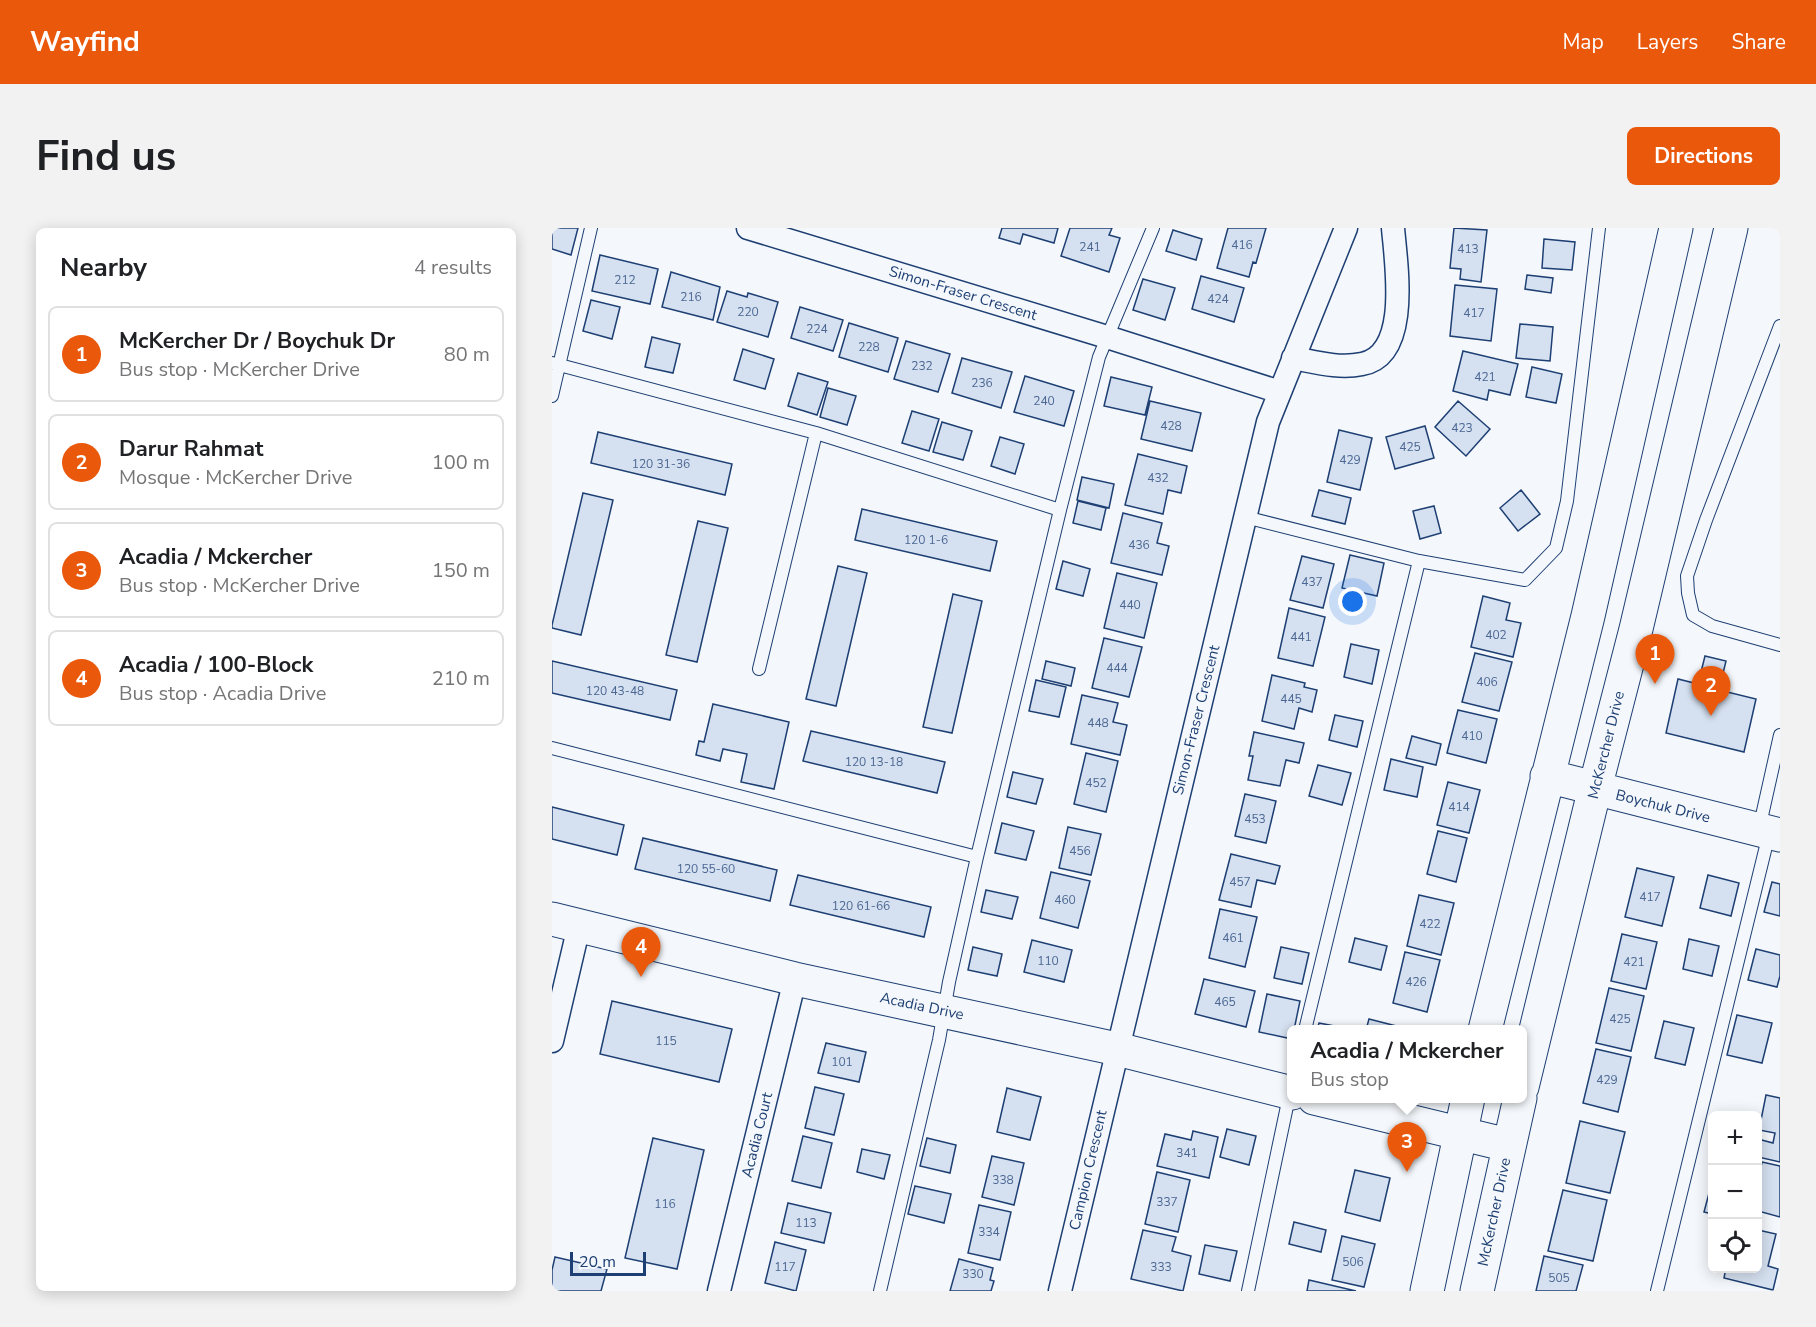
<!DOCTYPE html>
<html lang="en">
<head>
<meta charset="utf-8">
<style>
	:root { --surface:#fff; --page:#f2f2f2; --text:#202124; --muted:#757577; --line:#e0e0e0; --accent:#ea580c }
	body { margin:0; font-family:"Nunito Sans",sans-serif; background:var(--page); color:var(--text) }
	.controls { position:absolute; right:18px; bottom:18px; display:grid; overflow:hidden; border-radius:9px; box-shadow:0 3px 15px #0003 }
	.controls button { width:54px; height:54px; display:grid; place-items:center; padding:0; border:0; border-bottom:2px solid var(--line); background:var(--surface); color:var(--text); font:30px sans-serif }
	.scale { position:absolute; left:18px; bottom:15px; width:76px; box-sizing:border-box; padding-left:6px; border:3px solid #1d3f73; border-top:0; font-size:16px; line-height:21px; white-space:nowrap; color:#1d3f73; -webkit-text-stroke:4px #f4f7fb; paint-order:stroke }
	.you { position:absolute; left:801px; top:374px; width:21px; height:21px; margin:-15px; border:4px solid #fff; border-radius:50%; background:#1a73e8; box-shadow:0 0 0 9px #1a73e833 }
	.badge { display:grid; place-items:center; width:39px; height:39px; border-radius:50%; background:var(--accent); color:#fff; font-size:20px; font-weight:700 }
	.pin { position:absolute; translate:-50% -50px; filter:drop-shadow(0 2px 3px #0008) }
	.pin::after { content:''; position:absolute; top:32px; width:21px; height:18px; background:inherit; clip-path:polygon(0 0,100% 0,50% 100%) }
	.popup { position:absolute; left:735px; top:797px; width:240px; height:78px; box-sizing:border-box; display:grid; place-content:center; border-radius:9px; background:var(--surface); filter:drop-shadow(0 2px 4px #0005); font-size:20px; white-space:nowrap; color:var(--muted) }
	.popup b { font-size:22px; color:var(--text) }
	.popup::after { content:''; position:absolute; left:50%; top:100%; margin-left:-12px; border:12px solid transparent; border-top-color:var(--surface) }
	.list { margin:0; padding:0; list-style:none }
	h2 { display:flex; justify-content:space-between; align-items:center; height:78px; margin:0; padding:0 24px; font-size:26px }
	h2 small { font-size:20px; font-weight:400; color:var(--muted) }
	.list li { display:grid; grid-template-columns:39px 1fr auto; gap:18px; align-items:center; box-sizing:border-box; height:96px; margin:0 12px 12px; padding:0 12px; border:2px solid var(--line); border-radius:9px }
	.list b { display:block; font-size:22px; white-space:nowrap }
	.list p { margin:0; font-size:20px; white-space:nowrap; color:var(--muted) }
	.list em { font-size:20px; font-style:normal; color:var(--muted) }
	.icon { flex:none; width:33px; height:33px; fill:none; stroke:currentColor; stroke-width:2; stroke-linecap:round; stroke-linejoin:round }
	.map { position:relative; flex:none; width:1228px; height:1063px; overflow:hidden; border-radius:9px }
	header { display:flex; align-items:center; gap:36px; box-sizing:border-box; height:84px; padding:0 30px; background:var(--accent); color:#fff }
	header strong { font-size:28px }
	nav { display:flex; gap:33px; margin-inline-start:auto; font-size:21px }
	.intro { display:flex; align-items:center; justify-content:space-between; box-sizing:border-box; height:144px; padding:0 36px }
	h1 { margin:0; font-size:42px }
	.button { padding:15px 27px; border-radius:9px; background:var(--accent); color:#fff; font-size:21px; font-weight:700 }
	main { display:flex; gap:36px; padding:0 36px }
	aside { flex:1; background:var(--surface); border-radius:9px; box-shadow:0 3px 15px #0003 }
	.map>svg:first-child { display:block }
</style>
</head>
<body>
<header>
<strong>Wayfind</strong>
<nav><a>Map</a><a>Layers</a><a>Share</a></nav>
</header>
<div class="intro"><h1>Find us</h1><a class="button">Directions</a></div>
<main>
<aside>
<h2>Nearby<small>4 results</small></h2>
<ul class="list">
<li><span class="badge">1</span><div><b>McKercher Dr / Boychuk Dr</b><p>Bus stop · McKercher Drive</p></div><em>80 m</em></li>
<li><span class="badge">2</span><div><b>Darur Rahmat</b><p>Mosque · McKercher Drive</p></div><em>100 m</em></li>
<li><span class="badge">3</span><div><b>Acadia / Mckercher</b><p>Bus stop · McKercher Drive</p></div><em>150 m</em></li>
<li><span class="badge">4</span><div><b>Acadia / 100-Block</b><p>Bus stop · Acadia Drive</p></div><em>210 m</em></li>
</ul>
</aside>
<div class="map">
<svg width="1228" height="1063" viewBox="0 0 1228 1063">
	<rect width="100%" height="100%" fill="#f4f7fb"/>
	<path fill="#d5e0f0" stroke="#1d3f73" stroke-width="1.5" d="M0,0H26L19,27L0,21Z
		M450,0H506L502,15L471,6L468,16L447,10Z
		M518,0H560L557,7L568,10L557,44L509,28Z
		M676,0H714L704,35L701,34L697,49L665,40Z
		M902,0L935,2L929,54L908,51L909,41L898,40Z
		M621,2L650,11L644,32L614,23Z
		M992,11L1023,14L1020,42L990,40Z
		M48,27L106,41L98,76L40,63Z
		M119,44L168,59L161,92L110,79Z
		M975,47L1001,50L999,65L973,61Z
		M649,48L692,60L682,94L640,81Z
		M591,51L623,60L613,92L581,82Z
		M903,57L945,61L939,113L898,108Z
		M175,63L195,69L196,65L226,74L216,109L165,94Z
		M39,72L68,79L60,111L31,103Z
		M248,79L291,92L281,123L239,110Z
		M297,95L346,110L336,144L287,129Z
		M968,96L1001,99L998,133L964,130Z
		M100,109L128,116L121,145L93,139Z
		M354,113L398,126L386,164L342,151Z
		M191,121L222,131L213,161L182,152Z
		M911,123L966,136L958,167L937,162L935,172L901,163Z
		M410,130L460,144L449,180L400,165Z
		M980,139L1010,146L1004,175L974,169Z
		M246,145L276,154L265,187L236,178Z
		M473,148L522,163L512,198L462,184Z
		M559,149L600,159L593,187L552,178Z
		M276,160L304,168L295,197L268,189Z
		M598,173L649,185L640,223L589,211Z
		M906,173L938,201L914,228L883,199Z
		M360,183L387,191L377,223L350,215Z
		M390,194L420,203L411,232L381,224Z
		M873,198L882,230L843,241L834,209Z
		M787,202L820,210L808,262L775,254Z
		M46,204L180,236L173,267L39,235Z
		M448,209L472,216L463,246L439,238Z
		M586,226L635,238L629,265L616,262L611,286L573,277Z
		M530,249L562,256L557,280L525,272Z
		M767,262L799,270L793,296L760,288Z
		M969,262L988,286L966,303L948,280Z
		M31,265L61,272L29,407L0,400V397Z
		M526,273L554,280L549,302L521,295Z
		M882,278L889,305L868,311L861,283Z
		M310,281L445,313L438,343L303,312Z
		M571,285L610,295L605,315L617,318L610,347L559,335Z
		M146,293L176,300L145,434L114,427Z
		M798,327L832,335L825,368L790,360Z
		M750,328L782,336L771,380L738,372Z
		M511,333L538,341L531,368L504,361Z
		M286,338L315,345L284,478L254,471Z
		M565,345L605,355L592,410L552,400Z
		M401,366L430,373L400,505L371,499Z
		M931,368L958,375L954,392L969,395L961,429L919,419Z
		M737,380L773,389L761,438L726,430Z
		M552,410L590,419L577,469L540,460Z
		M799,416L827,422L820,456L792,449Z
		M923,425L960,434L947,483L910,474Z
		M1153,428L1174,433L1167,462L1204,471L1192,524L1114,505L1126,451L1146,456Z
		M0,433L125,462L118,492L0,465Z
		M494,433L523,440L519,458L490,451Z
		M720,447L753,455L752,459L765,462L760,484L747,480L742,501L710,493Z
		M484,452L514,459L507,489L477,483Z
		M530,467L566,475L561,494L575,497L568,527L519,516Z
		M161,476L237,494L222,561L189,554L195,526L171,521L168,533L144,527L147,513L152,514Z
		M906,482L945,491L934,535L895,525Z
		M783,487L811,493L805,519L777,512Z
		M259,503L393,534L385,565L251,533Z
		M702,504L752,515L747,535L734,532L728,558L696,552L701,528H697Z
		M860,508L889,516L884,537L854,530Z
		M534,525L566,533L554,584L522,576Z
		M839,531L871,539L865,569L832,562Z
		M766,537L799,545L790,577L757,568Z
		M461,544L491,551L484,576L455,569Z
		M896,554L928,562L917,605L885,597Z
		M693,566L724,573L714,615L683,608Z
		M0,579L72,597L65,627L0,611Z
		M450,595L482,603L474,632L443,625Z
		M516,599L549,606L539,647L507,640Z
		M886,603L915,610L904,654L875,646Z
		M91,610L225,642L218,673L83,641Z
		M679,626L728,638L723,656L705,652L699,679L667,672Z
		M1085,640L1122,649L1110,698L1073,689Z
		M499,644L538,653L526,700L488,690Z
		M246,647L379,679L372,709L238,677Z
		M1156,647L1187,655L1179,688L1148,680Z
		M1220,654L1228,656V688L1212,684Z
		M434,662L466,669L460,691L429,684Z
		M867,667L902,675L889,727L855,718Z
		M668,681L705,689L693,739L657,730Z
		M1070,706L1105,714L1094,761L1059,753Z
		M803,710L835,718L829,742L797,734Z
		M1137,711L1167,718L1160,748L1131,741Z
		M480,712L520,722L512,754L472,744Z
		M421,719L450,726L445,748L416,742Z
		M729,719L757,725L750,756L722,750Z
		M1204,721L1228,727V748L1225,759L1196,752Z
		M853,724L888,732L875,784L841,775Z
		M652,751L703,763L694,799L643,786Z
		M1057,760L1092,768L1079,823L1044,815Z
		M715,766L748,773L742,802H740V811L707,804Z
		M60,773L180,801L167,854L48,826Z
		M1185,787L1220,795L1210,835L1175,827Z
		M817,791L860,802H814Z
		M1112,793L1142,800L1133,837L1103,830Z
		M767,795L798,801L765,802Z
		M274,815L314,824L307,854L266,845Z
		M1044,821L1079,829L1066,884L1031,875Z
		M263,859L292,866L282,907L253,900Z
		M455,860L489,869L478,912L445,904Z
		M1214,867L1228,870V934L1206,929V911L1221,915L1223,905L1207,902Z
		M1028,893L1073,904L1058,965L1014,955Z
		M675,901L704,908L697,937L668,929Z
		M641,903L666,909L657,950L605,938L613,906L639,912Z
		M251,908L280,915L269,960L240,953Z
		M101,910L152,922L125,1041L73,1030Z
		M375,910L404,917L398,945L368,938Z
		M310,921L338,927L332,951L305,944Z
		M440,928L472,935L462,977L430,969Z
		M1210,934L1228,938V989L1206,983V953Z
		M803,942L838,950L828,993L793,984Z
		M605,944L638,952L626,1004L593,996Z
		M1160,954V986L1152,984Z
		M363,958L399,966L392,995L356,986Z
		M1011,962L1055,972L1041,1033L996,1023Z
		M236,975L279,985L272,1015L229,1005Z
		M427,977L459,984L448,1032L416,1025Z
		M742,994L774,1002L769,1024L737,1016Z
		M591,1002L624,1009L620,1023L639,1028L631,1063L579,1051Z
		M1206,1002L1224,1006L1216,1038L1226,1041L1221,1062L1172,1050L1174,1040H1206Z
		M790,1008L823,1016L812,1059L780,1052Z
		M223,1014L254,1022L244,1063L213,1055Z
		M653,1017L685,1023L678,1053L647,1046Z
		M992,1028L1031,1037L1024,1063H984Z
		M3,1029L55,1041L49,1063H0V1042Z
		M407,1031L441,1040L438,1052L442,1053L439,1063H398Z
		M757,1052L804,1063H755Z"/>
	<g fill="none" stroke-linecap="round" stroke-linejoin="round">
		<defs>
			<path id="lane" d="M1228,98L1154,292L1135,348L1136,365L1141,387L1160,398L1228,417
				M0,135L264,205L508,282
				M0,168L39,0
				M693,289L867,333L973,352L1004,320L1015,273L1047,0
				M207,441L264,205
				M0,520L425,629
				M1207,601L1228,507
				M753,802L867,333
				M328,1063L387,812L397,754L425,629L508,282L547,129L601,0
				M696,1063L738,864
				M1105,1063L1217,606"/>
			<path id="street" d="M196,0L555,109L728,164
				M741,130C763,134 787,141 810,136C859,127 844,36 841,0
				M0,813L27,698
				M167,1063L243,751
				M508,1063L716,194L794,0"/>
			<path id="secondary" d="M995,548L1228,607
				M0,691L243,751L565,821L740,865
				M933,802L1036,388L1124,0
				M970,859L1043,560L1084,401L1179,0
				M762,870L956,917
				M875,1063L916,870
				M925,1063L968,870"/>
		</defs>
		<use href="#lane" stroke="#1d3f73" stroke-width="14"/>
		<use href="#street" stroke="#1d3f73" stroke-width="25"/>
		<use href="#secondary" stroke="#1d3f73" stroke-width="35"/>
		<use href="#lane" stroke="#f4f7fb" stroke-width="12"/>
		<use href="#street" stroke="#f4f7fb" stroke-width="22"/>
		<use href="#secondary" stroke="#f4f7fb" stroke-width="33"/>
	</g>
	<g text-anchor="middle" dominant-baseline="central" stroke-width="4.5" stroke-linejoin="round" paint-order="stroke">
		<g font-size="12" fill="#4b6792">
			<text x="690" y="17">416</text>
			<text x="538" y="19">241</text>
			<text x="916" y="21">413</text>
			<text x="73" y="52">212</text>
			<text x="139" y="69">216</text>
			<text x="666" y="71">424</text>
			<text x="196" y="84">220</text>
			<text x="922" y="85">417</text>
			<text x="265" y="101">224</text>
			<text x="317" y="119">228</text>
			<text x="370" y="138">232</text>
			<text x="933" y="149">421</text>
			<text x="430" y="155">236</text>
			<text x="492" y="173">240</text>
			<text x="619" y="198">428</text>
			<text x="910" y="200">423</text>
			<text x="858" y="219">425</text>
			<text x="798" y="232">429</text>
			<text x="109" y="236">120 31-36</text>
			<text x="606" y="250">432</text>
			<text x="374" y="312">120 1-6</text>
			<text x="587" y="317">436</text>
			<text x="760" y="354">437</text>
			<text x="578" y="377">440</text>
			<text x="944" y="407">402</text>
			<text x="749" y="409">441</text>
			<text x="565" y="440">444</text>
			<text x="935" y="454">406</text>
			<text x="63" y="463">120 43-48</text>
			<text x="739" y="471">445</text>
			<text x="546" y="495">448</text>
			<text x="920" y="508">410</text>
			<text x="322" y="534">120 13-18</text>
			<text x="544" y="555">452</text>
			<text x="907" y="579">414</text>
			<text x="703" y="591">453</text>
			<text x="528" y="623">456</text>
			<text x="154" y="641">120 55-60</text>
			<text x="688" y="654">457</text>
			<text x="1098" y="669">417</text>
			<text x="513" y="672">460</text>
			<text x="309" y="678">120 61-66</text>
			<text x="878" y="696">422</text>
			<text x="681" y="710">461</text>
			<text x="496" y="733">110</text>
			<text x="1082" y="734">421</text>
			<text x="864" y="754">426</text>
			<text x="673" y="774">465</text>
			<text x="1068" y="791">425</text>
			<text x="114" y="813">115</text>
			<text x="290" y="834">101</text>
			<text x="1055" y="852">429</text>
			<text x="635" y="925">341</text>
			<text x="451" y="952">338</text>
			<text x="615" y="974">337</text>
			<text x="113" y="976">116</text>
			<text x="254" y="995">113</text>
			<text x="437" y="1004">334</text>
			<text x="801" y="1034">506</text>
			<text x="233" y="1039">117</text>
			<text x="609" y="1039">333</text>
			<text x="421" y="1046">330</text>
			<text x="1007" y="1050">505</text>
		</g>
		<g font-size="15" fill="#1d3f73" stroke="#f4f7fb">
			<text transform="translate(411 65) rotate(17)">Simon-Fraser Crescent</text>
			<text transform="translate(644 492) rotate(-76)">Simon-Fraser Crescent</text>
			<text transform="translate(1054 517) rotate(-76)">McKercher Drive</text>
			<text transform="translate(1111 578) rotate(14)">Boychuk Drive</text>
			<text transform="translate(370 778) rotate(12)">Acadia Drive</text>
			<text transform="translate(205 907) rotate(-76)">Acadia Court</text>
			<text transform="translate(536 942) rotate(-77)">Campion Crescent</text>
			<text transform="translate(942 984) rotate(-78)">McKercher Drive</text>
		</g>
	</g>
</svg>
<div class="controls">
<button>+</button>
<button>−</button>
<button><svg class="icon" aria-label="locate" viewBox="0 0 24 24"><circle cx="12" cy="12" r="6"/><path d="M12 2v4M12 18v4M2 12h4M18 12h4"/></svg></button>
</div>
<div class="scale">20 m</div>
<div class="you"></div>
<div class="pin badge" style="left:1103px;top:456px">1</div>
<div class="pin badge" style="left:1159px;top:488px">2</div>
<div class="pin badge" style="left:855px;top:944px">3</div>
<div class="popup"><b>Acadia / Mckercher</b>Bus stop</div>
<div class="pin badge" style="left:89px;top:749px">4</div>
</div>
</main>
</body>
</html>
